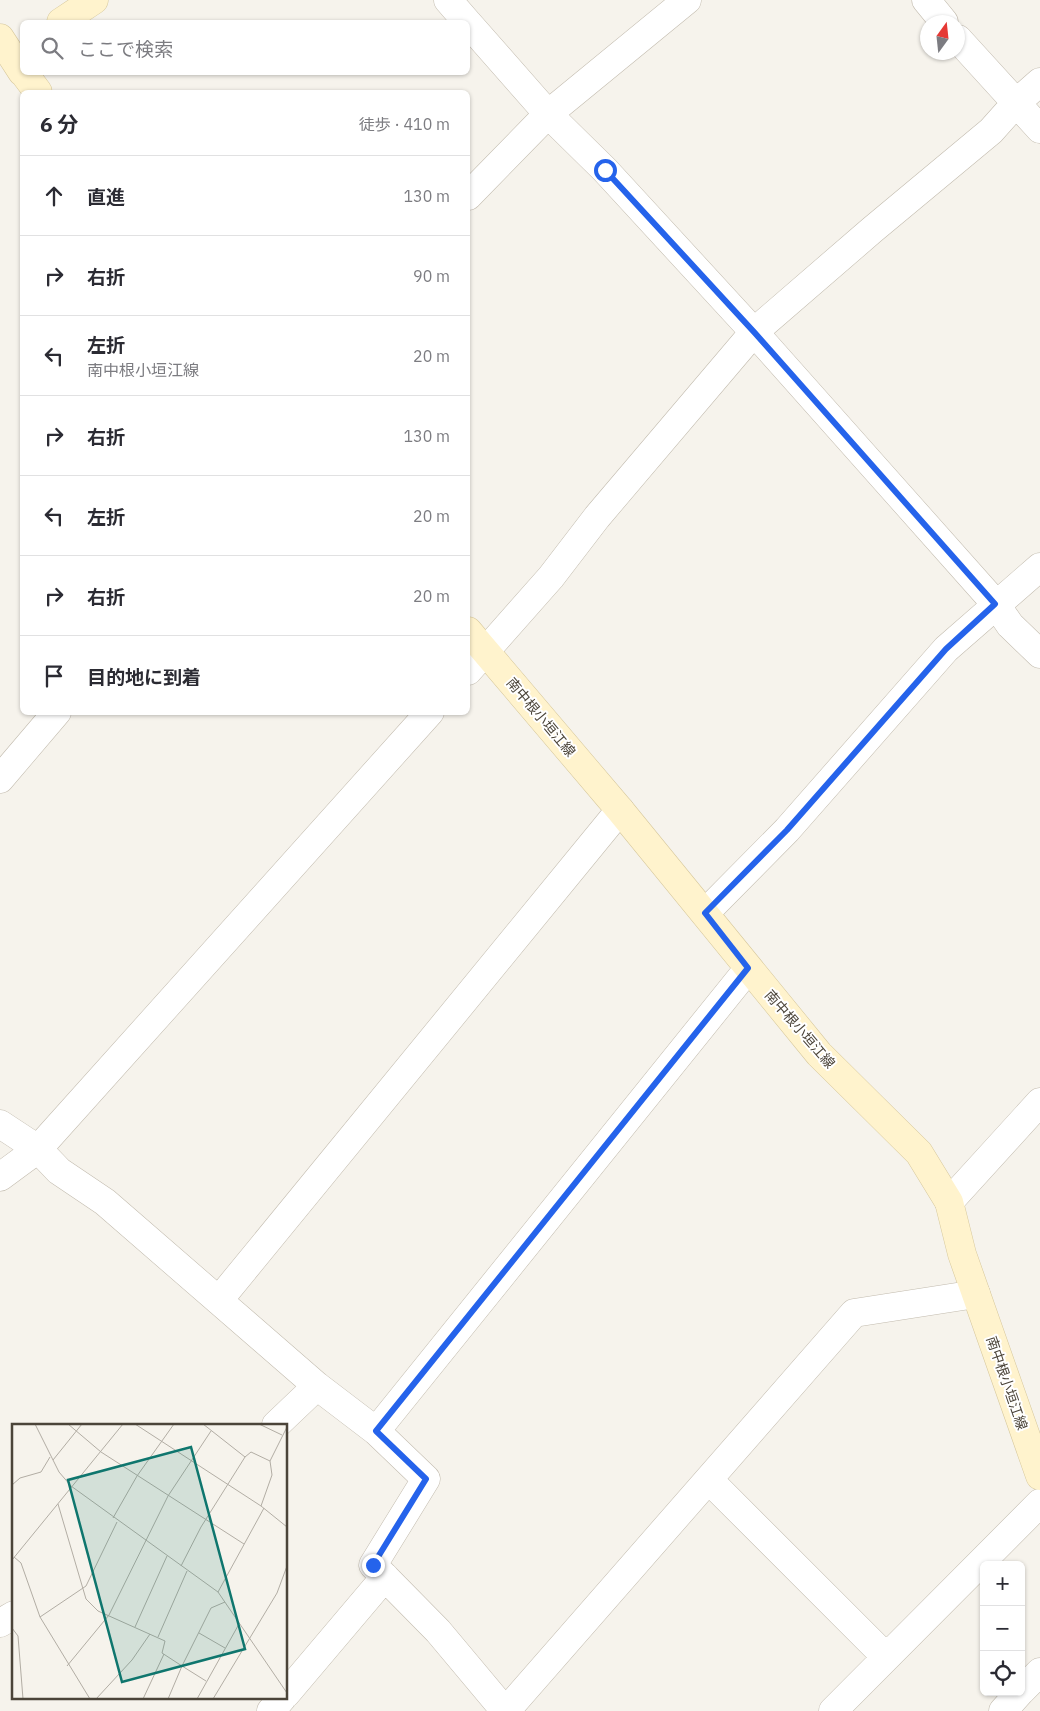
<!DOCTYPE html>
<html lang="ja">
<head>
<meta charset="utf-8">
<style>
	:root { --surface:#fff; --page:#f2f2f3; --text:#2b2b33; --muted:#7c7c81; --line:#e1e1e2 }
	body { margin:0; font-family:"IBM Plex Sans","Noto Sans JP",sans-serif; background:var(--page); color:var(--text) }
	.controls { position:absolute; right:15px; bottom:15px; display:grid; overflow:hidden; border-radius:8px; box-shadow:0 1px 4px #0004 }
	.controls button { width:45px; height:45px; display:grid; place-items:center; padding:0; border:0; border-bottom:1px solid var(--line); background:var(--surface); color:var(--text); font:25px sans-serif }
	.compass { position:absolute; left:920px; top:15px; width:45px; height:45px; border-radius:50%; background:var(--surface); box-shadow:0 1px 4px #0004; rotate:15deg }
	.stop { position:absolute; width:15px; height:15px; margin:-11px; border:4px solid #2563eb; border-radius:50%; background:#fff }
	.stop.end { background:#2563eb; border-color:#fff; box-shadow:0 1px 5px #0008 }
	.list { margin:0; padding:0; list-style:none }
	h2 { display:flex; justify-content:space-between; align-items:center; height:65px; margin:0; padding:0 20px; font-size:21px }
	h2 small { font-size:16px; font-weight:400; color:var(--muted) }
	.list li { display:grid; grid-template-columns:32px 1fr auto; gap:15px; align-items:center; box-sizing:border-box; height:80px; padding:0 20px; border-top:1px solid var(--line) }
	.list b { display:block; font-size:19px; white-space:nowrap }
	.list p { margin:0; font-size:16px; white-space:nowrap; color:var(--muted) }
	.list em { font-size:16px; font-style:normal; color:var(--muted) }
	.icon { flex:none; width:28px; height:28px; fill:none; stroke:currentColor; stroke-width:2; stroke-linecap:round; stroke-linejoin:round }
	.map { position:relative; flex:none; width:1040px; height:1711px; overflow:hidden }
	.search { position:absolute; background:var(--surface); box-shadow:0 1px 4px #0004; left:20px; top:20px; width:450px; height:55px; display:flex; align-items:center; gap:12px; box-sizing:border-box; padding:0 18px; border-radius:8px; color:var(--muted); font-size:19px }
	.panel { position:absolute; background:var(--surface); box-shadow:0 1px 4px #0004; left:20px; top:90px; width:450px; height:625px; border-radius:8px }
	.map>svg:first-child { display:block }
</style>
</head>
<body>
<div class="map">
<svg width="1040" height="1711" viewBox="0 0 1040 1711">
	<rect width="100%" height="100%" fill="#f6f3ec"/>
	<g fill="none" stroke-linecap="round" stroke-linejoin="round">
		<defs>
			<path id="street" d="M448,0L467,22
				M926,0L944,22
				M468,23L548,114L605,170L754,332L995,603L1010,625L1040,654
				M958,39L1040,129
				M468,196L548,114L687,0
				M468,671L551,577L597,517L754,332L872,230L991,131L1016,103L1040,82
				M0,779L57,712
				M705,913L787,830L946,649L1040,567
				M0,1124L38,1149L59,1171L105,1202L317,1386L376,1431L426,1479L373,1565L438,1631L505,1711
				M0,1177L38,1149L430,712
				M949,1202L1040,1102
				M219,1300L620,810
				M276,1425L317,1386
				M376,1431L748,969
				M709,1480L886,1657
				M0,1623L14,1615
				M1021,1691L1040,1672
				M286,1694L385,1577
				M271,1711L283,1697
				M506,1711L854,1313L976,1294
				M833,1711L1040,1503
				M1003,1711L1020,1692"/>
			<path id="secondary" d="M61,22L94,0
				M0,38L22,72
				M23,72L38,92
				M468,631L620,810L819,1054L919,1153L949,1202L962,1254L1040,1476"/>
		</defs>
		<use href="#street" stroke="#c2bbae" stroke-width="29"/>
		<use href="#secondary" stroke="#d6c79b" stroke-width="29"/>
		<use href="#street" stroke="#fff" stroke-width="28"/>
		<use href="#secondary" stroke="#fff3cd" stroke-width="28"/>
	</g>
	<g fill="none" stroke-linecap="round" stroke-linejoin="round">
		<path stroke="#2563eb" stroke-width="6" d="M373,1565L426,1479L376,1431L748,968L705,913L787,830L946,649L995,604L754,332L605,170"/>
	</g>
	<g text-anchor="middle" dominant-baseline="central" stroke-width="4" stroke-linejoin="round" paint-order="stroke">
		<g font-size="14" fill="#4b4439" stroke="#fff">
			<text transform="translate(541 717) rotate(50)">南中根小垣江線</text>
			<text transform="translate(800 1029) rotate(49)">南中根小垣江線</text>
			<text transform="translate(1007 1383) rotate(71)">南中根小垣江線</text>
		</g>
	</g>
	<g transform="translate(12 1424)">
		<rect width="275" height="275" fill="#f6f3ec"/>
		<path fill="none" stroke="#b2ada4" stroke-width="1" d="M23,0L47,48L59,62L206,168L275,269M56,0L89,28L232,120M123,0L249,82L275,103M191,0L233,33M247,0L270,11M41,36L70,0M0,61L8,54L29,48L38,33M46,80L74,175L86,187L153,217L150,229L170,242L199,184L213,178M249,82L260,51L258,37L275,3M101,94L125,52L162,0M2,133L9,139L28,193L78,275M0,136L111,0M169,142L189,103L233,33L239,28L258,37M206,168L252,84M28,193L74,162L105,98M123,203L155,132M0,204L6,212L11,275M187,209L213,224M146,213L175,147M55,242L97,191L156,72L199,7M84,275L120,236L138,210M131,275L152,230M156,275L170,242L194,257M185,275L227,200M201,275L265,169L275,142"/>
		<path fill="#0f766e" fill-opacity="0.15" stroke="#0f766e" stroke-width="2.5" d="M179,23L233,225L110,258L56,56Z"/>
		<rect width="275" height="275" fill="none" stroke="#4b4439" stroke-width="2.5"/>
	</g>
</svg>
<div class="controls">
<button>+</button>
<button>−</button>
<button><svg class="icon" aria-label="locate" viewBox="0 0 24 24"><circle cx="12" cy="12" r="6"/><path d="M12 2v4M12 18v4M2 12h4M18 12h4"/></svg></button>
</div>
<svg class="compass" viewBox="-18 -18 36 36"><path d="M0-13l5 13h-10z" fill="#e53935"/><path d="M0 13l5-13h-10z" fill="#7c7c81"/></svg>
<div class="stop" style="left:605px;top:170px"></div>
<div class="stop end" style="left:373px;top:1565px"></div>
<div class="search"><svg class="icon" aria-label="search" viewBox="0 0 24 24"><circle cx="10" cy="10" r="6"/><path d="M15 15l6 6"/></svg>ここで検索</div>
<section class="panel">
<h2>6 分<small>徒歩 · 410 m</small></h2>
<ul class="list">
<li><svg class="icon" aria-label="ahead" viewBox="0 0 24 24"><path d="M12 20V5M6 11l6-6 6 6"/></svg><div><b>直進</b></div><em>130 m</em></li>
<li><svg class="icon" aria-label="right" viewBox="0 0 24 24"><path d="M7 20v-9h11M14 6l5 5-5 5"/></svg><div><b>右折</b></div><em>90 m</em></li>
<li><svg class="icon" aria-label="left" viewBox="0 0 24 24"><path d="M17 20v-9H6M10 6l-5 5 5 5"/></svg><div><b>左折</b><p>南中根小垣江線</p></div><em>20 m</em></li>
<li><svg class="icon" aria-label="right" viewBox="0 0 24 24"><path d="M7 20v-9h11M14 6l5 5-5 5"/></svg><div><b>右折</b></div><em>130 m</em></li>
<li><svg class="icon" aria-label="left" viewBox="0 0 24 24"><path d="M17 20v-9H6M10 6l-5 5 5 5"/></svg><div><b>左折</b></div><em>20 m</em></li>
<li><svg class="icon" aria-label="right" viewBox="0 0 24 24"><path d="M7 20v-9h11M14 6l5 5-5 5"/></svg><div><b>右折</b></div><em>20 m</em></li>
<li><svg class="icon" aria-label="arrive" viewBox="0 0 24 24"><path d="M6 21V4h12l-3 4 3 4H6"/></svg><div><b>目的地に到着</b></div></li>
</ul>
</section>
</div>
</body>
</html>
